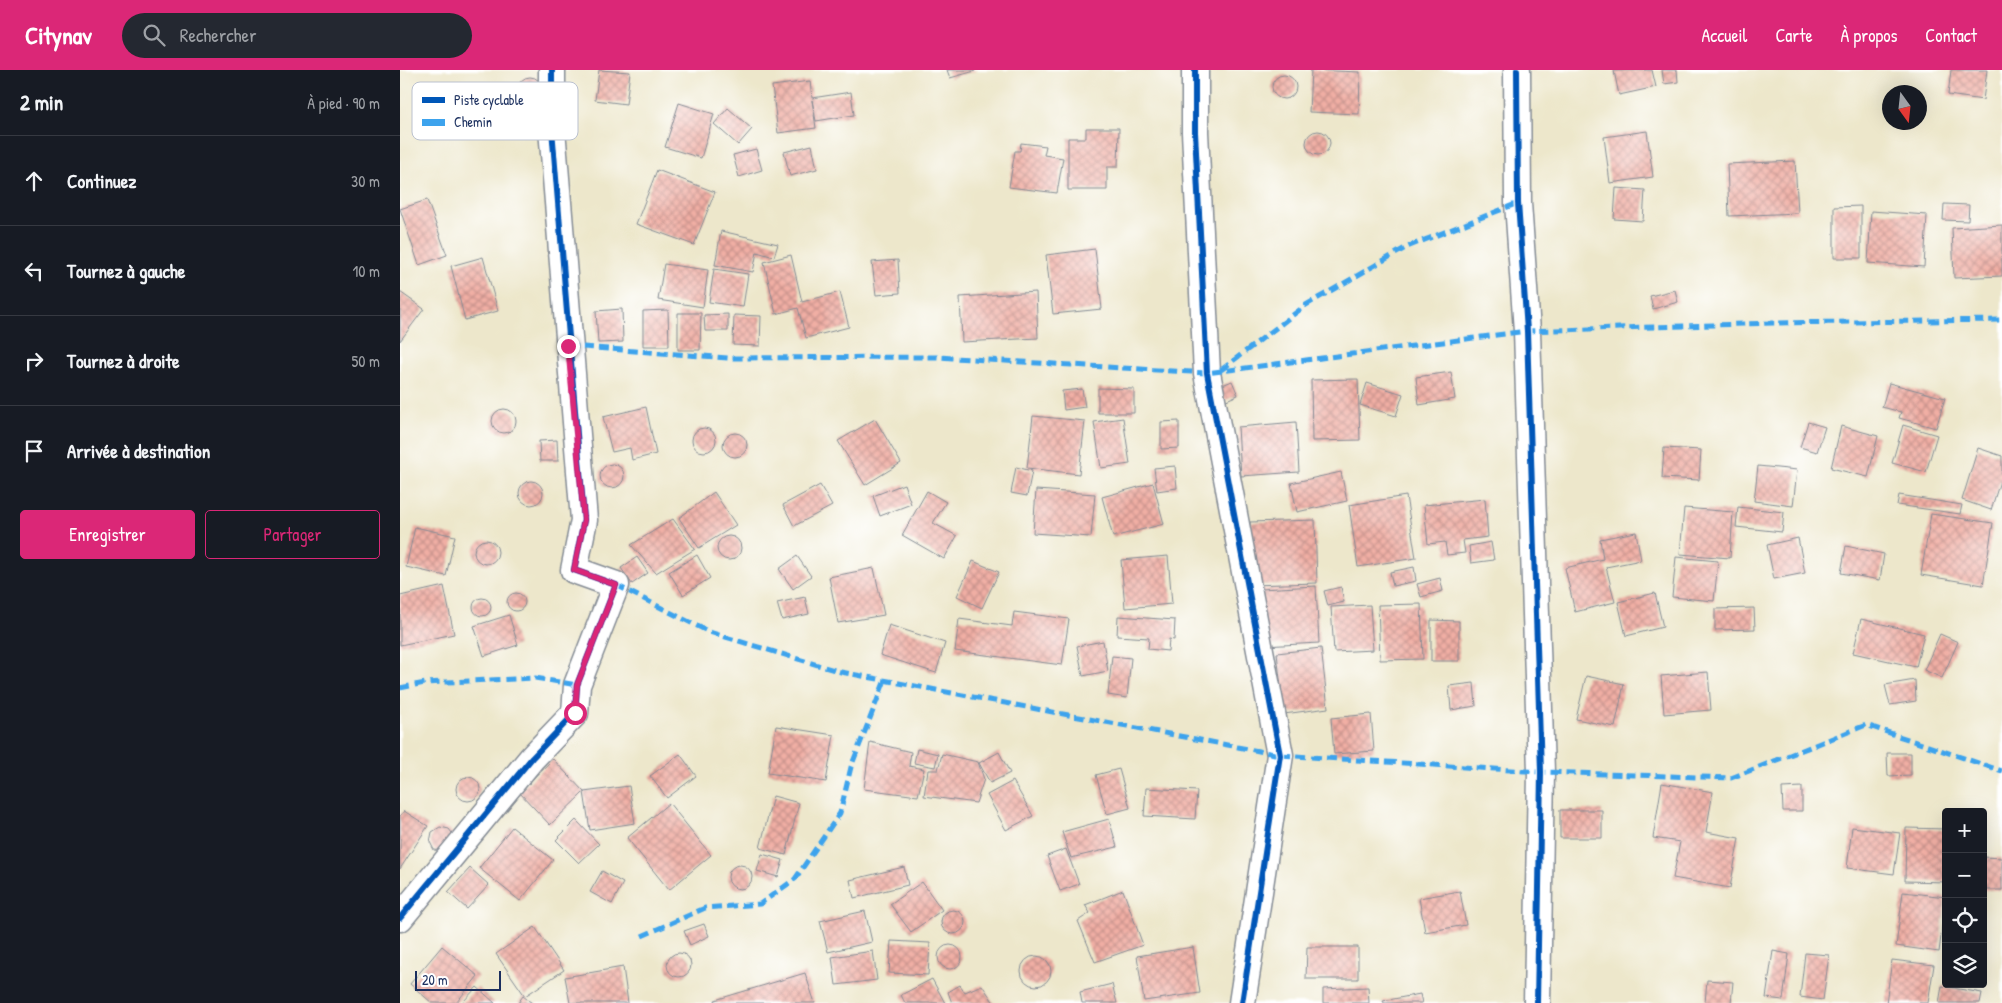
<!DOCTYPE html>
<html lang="fr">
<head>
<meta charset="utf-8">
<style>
	:root { --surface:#171b24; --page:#242831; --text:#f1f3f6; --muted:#9ea1a6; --line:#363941; --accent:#db2777 }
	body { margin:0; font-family:"Patrick Hand",sans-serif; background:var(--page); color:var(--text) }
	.controls { position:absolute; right:15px; bottom:15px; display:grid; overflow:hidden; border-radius:5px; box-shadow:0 5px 20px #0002 }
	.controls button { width:45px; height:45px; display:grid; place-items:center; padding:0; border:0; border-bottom:1px solid var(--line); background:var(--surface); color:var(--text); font:25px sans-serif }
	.compass { position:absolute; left:1482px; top:15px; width:45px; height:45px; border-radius:50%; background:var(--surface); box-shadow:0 5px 20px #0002; rotate:165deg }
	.scale { position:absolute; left:15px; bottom:12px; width:86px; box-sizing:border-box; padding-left:5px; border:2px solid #1b2f5e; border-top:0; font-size:14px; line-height:18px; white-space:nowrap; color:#1b2f5e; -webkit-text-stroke:4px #fff; paint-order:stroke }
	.stop { position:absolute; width:15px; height:15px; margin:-11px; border:4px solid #db2777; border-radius:50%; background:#fff }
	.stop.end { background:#db2777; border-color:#fff; box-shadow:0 1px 5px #0008 }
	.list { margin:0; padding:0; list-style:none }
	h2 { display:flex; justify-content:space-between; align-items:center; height:65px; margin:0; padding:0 20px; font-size:21px }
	h2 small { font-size:16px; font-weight:400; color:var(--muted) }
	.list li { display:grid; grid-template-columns:32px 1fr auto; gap:15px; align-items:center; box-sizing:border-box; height:90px; padding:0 20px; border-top:1px solid var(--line) }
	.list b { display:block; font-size:19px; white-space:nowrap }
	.list em { font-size:16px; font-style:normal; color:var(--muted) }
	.actions { display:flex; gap:10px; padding:15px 20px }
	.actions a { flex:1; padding:11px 0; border:1px solid var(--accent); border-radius:5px; text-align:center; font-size:18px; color:var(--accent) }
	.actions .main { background:var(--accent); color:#fff }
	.icon { flex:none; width:28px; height:28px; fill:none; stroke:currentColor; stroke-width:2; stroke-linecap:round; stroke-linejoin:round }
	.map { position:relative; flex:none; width:1602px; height:933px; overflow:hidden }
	header { display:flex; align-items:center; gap:30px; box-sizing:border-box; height:70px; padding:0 25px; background:var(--accent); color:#fff }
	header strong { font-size:24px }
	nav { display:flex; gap:28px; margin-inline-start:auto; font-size:18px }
	.search { width:350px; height:45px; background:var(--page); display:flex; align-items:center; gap:12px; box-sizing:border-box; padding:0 18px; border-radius:28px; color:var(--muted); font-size:19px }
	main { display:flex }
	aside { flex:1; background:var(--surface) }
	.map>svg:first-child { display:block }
</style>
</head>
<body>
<header>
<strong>Citynav</strong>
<div class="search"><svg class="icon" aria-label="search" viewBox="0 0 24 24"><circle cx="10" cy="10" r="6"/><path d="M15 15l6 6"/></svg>Rechercher</div>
<nav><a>Accueil</a><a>Carte</a><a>À propos</a><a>Contact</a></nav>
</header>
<main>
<aside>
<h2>2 min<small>À pied · 90 m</small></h2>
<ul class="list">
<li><svg class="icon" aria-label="ahead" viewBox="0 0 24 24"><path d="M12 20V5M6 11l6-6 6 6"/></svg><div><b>Continuez</b></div><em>30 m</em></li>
<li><svg class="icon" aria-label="left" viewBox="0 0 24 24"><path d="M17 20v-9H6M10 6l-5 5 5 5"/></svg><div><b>Tournez à gauche</b></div><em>10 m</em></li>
<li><svg class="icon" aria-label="right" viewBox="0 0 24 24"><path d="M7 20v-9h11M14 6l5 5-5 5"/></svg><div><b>Tournez à droite</b></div><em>50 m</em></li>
<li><svg class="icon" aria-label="arrive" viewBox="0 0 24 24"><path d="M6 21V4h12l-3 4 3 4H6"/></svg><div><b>Arrivée à destination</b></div></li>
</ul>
<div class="actions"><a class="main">Enregistrer</a><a>Partager</a></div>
</aside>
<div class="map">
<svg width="1602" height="933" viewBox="0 0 1602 933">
	<defs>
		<pattern id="building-cross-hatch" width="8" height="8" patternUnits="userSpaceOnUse" patternTransform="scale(1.25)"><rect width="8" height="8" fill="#f1afa4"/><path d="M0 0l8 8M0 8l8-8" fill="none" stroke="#c28f89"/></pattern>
	</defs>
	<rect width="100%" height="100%" fill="#fff"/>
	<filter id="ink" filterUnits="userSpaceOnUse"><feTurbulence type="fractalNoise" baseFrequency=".02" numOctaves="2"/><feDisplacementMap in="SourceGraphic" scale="10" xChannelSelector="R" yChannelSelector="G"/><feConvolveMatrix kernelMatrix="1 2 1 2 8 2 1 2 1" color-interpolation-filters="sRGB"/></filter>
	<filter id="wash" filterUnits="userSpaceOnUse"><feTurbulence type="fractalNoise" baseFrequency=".0096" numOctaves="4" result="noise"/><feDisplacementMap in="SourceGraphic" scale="20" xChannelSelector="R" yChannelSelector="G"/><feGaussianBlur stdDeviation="1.12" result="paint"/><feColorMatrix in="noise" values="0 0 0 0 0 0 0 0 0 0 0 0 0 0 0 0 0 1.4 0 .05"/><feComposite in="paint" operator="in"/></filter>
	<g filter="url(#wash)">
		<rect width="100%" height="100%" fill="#ede7cb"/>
		<g id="blocks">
			<path fill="url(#building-cross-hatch)" d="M199,0L230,2L226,34L195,30Z
				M547,0H575V1L550,8Z
				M911,0L960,2L959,44L909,42Z
				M1252,0L1256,17L1219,25L1214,1Z
				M1262,0H1277L1278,12L1264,14Z
				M1551,0H1587L1583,30L1548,25Z
				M872 17a12 12 0 1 1 24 0a12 12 0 1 1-24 0Z
				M118 19a12 12 0 1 1 24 0a12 12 0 1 1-24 0Z
				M410,11L412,28L451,22L454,45L416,51L412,30L416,58L378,63L372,16Z
				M279,33L314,44L301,88L265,77Z
				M328,38L352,59L338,75L314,54Z
				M686,58H719L718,97H707V120H668V68H686Z
				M1247,61L1253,107L1210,113L1204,67Z
				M906 73a12 12 0 1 1 24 0a12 12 0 1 1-24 0Z
				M621,73L646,76L644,85L663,88L657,123L609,117L615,81H620Z
				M412,75L417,99L390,106L384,82Z
				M356,79L362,100L339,107L333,85Z
				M1395,91L1398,143L1329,146L1327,94Z
				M257,100L315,122L294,175L236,154Z
				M1216,118L1245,120L1243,151L1214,149Z
				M27,130L47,185L19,195L0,139Z
				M1544,134L1569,135L1568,151L1543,150Z
				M1461,136V188H1434V137Z
				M1471,141L1527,145L1524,197L1468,193Z
				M1602,155V206L1554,208L1552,158Z
				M321,161L378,174L374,187L357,182L353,202L315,195Z
				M695,179L702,239L653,244L646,185Z
				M391,185L402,232L440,222L449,257L406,268L398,238L376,244L364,192Z
				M83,187L98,241L65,250L51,196Z
				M498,190L500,223L476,225L472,192Z
				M264,194L308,200L303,237L258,230Z
				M314,199L348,204L343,237L309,232Z
				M1275,220L1278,232L1253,239L1250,226Z
				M0,222L24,239L0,271Z
				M636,222L638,268L562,272L560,227Z
				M222,239L223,272L198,273L196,241Z
				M268,240L269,276H243V241Z
				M278,243H301L300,280H278Z
				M328,244V261H305L304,245Z
				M334,245L361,246L360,276L333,275Z
				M1051,302L1055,329L1019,335L1016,307Z
				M958,309L960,370L912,371L911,310Z
				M832,311L838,325L824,331L818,317Z
				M967,313L1003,324L996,346L960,335Z
				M1489,313L1545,328L1536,358L1499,348L1501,342L1482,337Z
				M698,318L734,319V343H698Z
				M682,319L685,337L664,340L662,321Z
				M246,337L256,384L232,390L230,378L212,382L203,347Z
				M92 351a12 12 0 1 1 24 0a12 12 0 1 1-24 0Z
				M633,346L685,351L679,404L627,398Z
				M723,348L730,394L701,398L694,352Z
				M475,349L501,393L465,415L438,371Z
				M779,351V378L761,379V352Z
				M896,352L899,402L841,406L838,357Z
				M1408,352L1425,357L1417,382L1400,377Z
				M1503,355L1537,365L1526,402L1492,393Z
				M1441,356L1478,366L1468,407L1431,398Z
				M292 370a12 12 0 1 1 24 0a12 12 0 1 1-24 0Z
				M323 375a12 12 0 1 1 24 0a12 12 0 1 1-24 0Z
				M157,370L158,391H140L139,371Z
				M1264,378L1301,380L1299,410L1262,408Z
				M1578,378L1602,386V411H1600L1591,440L1562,430Z
				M200 406a12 12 0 1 1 24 0a12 12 0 1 1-24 0Z
				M775,396L777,418L757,421L754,398Z
				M1358,396L1397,400L1393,436L1354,431Z
				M616,397L632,401L627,426L611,423Z
				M941,402L947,431L897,442L891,413Z
				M119 423a12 12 0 1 1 24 0a12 12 0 1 1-24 0Z
				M753,413L764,454L713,467L702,427Z
				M504,414L511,434L480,446L473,426Z
				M420,415L432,436L394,456L383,435Z
				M636,420L695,424L691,467L633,463Z
				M527,421L546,432L533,453L557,466L544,489L502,465Z
				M314,422L336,455L299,478L279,448Z
				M1499,425L1562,435L1560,444L1497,435Z
				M1006,426L1016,488L958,497L949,435Z
				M1085,429L1088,467L1063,470L1065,483L1047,485L1045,472L1028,474L1024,435Z
				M1338,437L1384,442L1382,462L1336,457Z
				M1284,438L1333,442L1330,488L1280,484Z
				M1531,444L1593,453L1583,515L1521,505Z
				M273,449L295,479L256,503L231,475Z
				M915,450L917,513L851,515L850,452Z
				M15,457L55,466L46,506L6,497Z
				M1236,462L1241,490L1206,497L1215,532L1175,542L1165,498L1203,489L1200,469Z
				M317 478a12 12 0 1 1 24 0a12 12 0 1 1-24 0Z
				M1398,468L1405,503L1374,509L1367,475Z
				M74 482a12 12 0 1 1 24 0a12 12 0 1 1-24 0Z
				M1091,472L1094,490L1071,493L1069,476Z
				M1446,476L1484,484L1480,510L1441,503Z
				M297,485L310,508L283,525L269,502Z
				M397,486L411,506L393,519L379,499Z
				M768,486L772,534L725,538L721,490Z
				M237,487L248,503L232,514L221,498Z
				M1276,487L1318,491L1314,531L1272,527Z
				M573,491L599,502L582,538L557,526Z
				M1014,497L1016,511L993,516L990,502Z
				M474,498L484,545L438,553L429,507Z
				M1040,508L1043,521L1021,527L1017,514Z
				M44,516L54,564L0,575V526Z
				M916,516L919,573L864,576L861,519Z
				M941,517L944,532L928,536L924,521Z
				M107 532a9 9 0 1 1 18 0a9 9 0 1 1-18 0Z
				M1255,523L1263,557L1226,566L1218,532Z
				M405,527L409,544L382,550L377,533Z
				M73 537a9 9 0 1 1 18 0a9 9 0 1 1-18 0Z
				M1021,534L1023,589L980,590L978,535Z
				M970,535L973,580L934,582L931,537Z
				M1354,538L1355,559L1315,560V539Z
				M614,542L669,549L662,595L555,581L559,549L612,556Z
				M109,545L118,575L84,586L74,556Z
				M718,546L775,550L774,570L769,569L768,581L748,579L749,568L717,566Z
				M1461,549L1524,564L1516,597L1453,583Z
				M1031,550L1059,551V591H1031Z
				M489,555L545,573L536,603L480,585Z
				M1540,564L1558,572L1542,608L1524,600Z
				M703,571L708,601L683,606L677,576Z
				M921,578L928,638L884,644L877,583Z
				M712,586L731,588L727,628L708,625Z
				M1308,602L1311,640L1264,644L1261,606Z
				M1186,606L1224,614L1215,657L1176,649Z
				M1515,610L1516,631L1490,635L1485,615Z
				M1074,613L1076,636L1051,640L1049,616Z
				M971,644L974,681L934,684L931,648Z
				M376,656L434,665L426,712L368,703Z
				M470,672L511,682L509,696L524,699L518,726L464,719Z
				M517,679L538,684L535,697L514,693Z
				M599,682L610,703L590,713L579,693Z
				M1487,683H1511V705L1488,706Z
				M280,684L296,706L267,728L250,706Z
				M542,684L578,692L584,709L576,733L524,726L528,700H538Z
				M153,689L184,722L229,716L235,753L190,760L184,722L150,755L119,722Z
				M719,699L730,738L707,744L696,705Z
				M56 719a12 12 0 1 1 24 0a12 12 0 1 1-24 0Z
				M613,711L633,746L606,760L587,725Z
				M1262,713L1313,722L1306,762L1339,768L1330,818L1273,808L1280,772L1253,768Z
				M1402,717V741H1383L1382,718Z
				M746,718L797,721L795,749L744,746Z
				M373,726L399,733L386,785L360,778Z
				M269,733L311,785L269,820L227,768Z
				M1160,740H1202V768H1160Z
				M4,741L28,756L0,799V746Z
				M709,749L717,777L671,788L662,762Z
				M176,750L199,774L179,793L156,770Z
				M40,757L49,759L55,767L44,781L34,780L30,772L32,762Z
				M112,757L153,790L120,831L79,798Z
				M1452,757L1500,763L1494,804L1447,798Z
				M1506,758L1546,759V812L1505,811Z
				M666,779L679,814L660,821L647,786Z
				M362,784L383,790L378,807L357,801Z
				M1583,787L1602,788V820H1583Z
				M328 807a12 12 0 1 1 24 0a12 12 0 1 1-24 0Z
				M504,797L508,815L454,828L450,810Z
				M70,798L89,815L67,839L48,822Z
				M202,801L223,813L212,834L190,822Z
				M522,812L542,840L511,862L490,834Z
				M723,820L743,875L695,892L678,851L690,843L685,835Z
				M1060,821L1066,855L1025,862L1019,828Z
				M1503,822L1546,827L1539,882L1496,876Z
				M541 852a12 12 0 1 1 24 0a12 12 0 1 1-24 0Z
				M465,841L472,872L428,882L420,851Z
				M304,854L309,866L290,875L284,861Z
				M135,857L164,900L125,926L96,884Z
				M491,871L530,873L528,905L489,903Z
				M538 887a12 12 0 1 1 24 0a12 12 0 1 1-24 0Z
				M42,876L78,906L56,933H32L10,914Z
				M793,877L800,923L744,931L737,886Z
				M907,877H958V909H906Z
				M473,881L477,910L436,915L432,887Z
				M1373,881L1389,884L1383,930L1366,928Z
				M1405,883L1429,885L1423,930L1400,927Z
				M267 895a12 12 0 1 1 24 0a12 12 0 1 1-24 0Z
				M621 901a15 15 0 1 1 30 0a15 15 0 1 1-30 0Z
				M1492,890L1534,895L1528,933H1486Z
				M223,897L228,933H170L165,907Z
				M405,903L415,933H316L315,930Z
				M532,909L545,933H505L501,925Z
				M1307,910L1333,912L1331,933H1305Z
				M712,914L717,933H682L680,922Z
				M560,915L565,922L582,915L594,933H552L548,922Z
				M1542,916L1582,923L1580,933H1539Z
				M77,917L95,933H62Z
				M968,917L969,933H923V919Z
				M1020,924L1022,933H984L983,931Z
				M123,926L132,933H118Z"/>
		</g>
	</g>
	<g filter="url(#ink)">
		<use href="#blocks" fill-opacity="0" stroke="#848b94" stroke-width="1"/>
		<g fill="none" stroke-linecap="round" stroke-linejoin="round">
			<defs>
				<path id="minor" d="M795,0V62L807,303L880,685L842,933
					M1117,0L1118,133L1127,261L1141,702L1137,933
					M0,848L132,688L175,643L177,615L216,515L174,500L184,450L152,59V0"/>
			</defs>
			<use href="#minor" stroke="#848b94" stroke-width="29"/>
			<use href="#minor" stroke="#fff" stroke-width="26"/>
			<path stroke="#3da3ed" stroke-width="5" stroke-dasharray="10 5" stroke-linecap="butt" d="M168,276L329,288L537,287L807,303L1127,261L1374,253L1601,250
				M821,300L906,235L1007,177L1118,133
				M216,515L309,562L441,602L880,685L1141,702L1331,708L1466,655L1602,701
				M0,618L25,613L135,608L177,615
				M242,866L305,838L360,834L395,809L440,743L451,697L485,610"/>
			<defs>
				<path id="cycleway" d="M795,0V62L807,303L880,685L842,933
					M1117,0L1118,133L1127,261L1141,702L1137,933
					M0,848L132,688L175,643L177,615L216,515L174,500L184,450L152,59V0"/>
			</defs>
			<use href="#cycleway" stroke="#fff" stroke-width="9"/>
			<use href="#cycleway" stroke="#0057b8" stroke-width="6"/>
		</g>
	</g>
	<g fill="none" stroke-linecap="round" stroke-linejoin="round" filter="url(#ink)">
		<path stroke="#db2777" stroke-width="6" d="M168,276L184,450L174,500L216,515L177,615L175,643"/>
	</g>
	<rect x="12" y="12" width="166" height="58" rx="8" fill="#fff" stroke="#bbc1cf" stroke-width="1"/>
	<rect x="22" y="27" width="23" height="6" fill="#0057b8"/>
	<rect x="22" y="49" width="23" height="7" fill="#3da3ed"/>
	<g font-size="14" fill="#1b2f5e">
		<text x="54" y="35">Piste cyclable</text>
		<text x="54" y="57">Chemin</text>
	</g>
</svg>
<div class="controls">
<button>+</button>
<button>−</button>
<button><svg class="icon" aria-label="locate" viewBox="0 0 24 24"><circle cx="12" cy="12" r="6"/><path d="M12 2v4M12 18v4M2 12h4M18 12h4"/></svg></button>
<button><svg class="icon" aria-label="layers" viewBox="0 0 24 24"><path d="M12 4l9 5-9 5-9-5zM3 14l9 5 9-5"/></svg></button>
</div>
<svg class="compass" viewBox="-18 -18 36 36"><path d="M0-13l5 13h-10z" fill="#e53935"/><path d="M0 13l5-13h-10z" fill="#9ea1a6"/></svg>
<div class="scale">20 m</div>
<div class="stop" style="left:175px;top:643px"></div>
<div class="stop end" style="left:168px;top:276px"></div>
</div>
</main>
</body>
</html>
